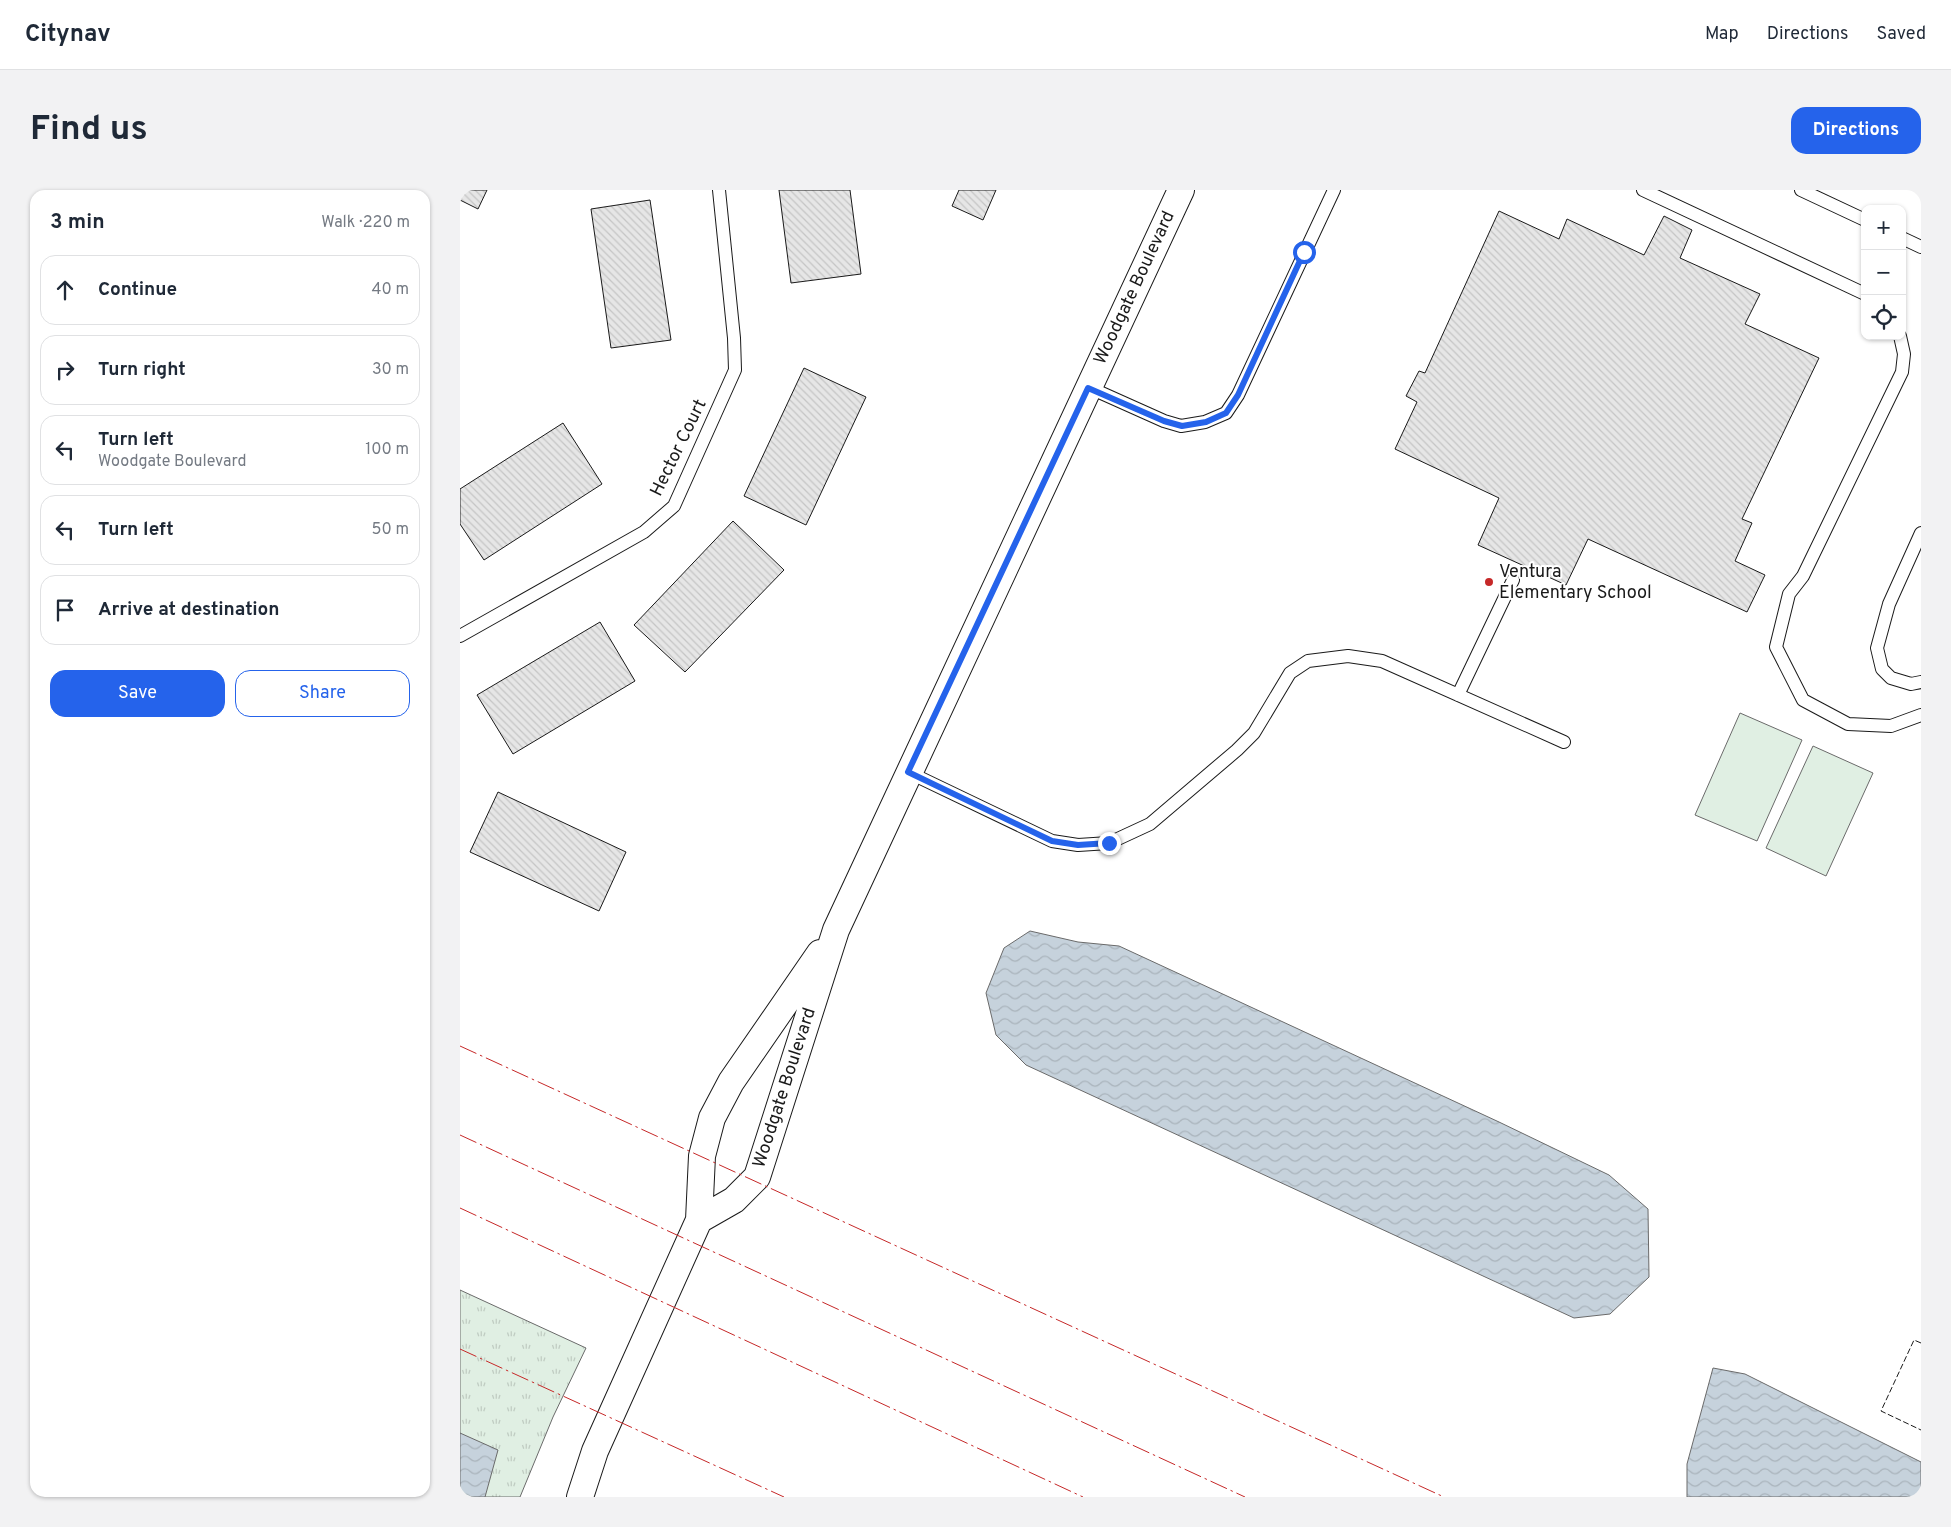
<!DOCTYPE html>
<html lang="en">
<head>
<meta charset="utf-8">
<style>
	:root { --surface:#fff; --page:#f2f2f3; --text:#1f2937; --muted:#747a83; --line:#e0e1e3; --accent:#2563eb }
	body { margin:0; font-family:Overpass,sans-serif; background:var(--page); color:var(--text) }
	.controls { position:absolute; right:15px; top:15px; display:grid; overflow:hidden; border-radius:10px; box-shadow:0 1px 4px #0004 }
	.controls button { width:45px; height:45px; display:grid; place-items:center; padding:0; border:0; border-bottom:1px solid var(--line); background:var(--surface); color:var(--text); font:25px sans-serif }
	.stop { position:absolute; width:15px; height:15px; margin:-11px; border:4px solid #2563eb; border-radius:50%; background:#fff }
	.stop.end { background:#2563eb; border-color:#fff; box-shadow:0 1px 5px #0008 }
	.list { margin:0; padding:0; list-style:none }
	h2 { display:flex; justify-content:space-between; align-items:center; height:65px; margin:0; padding:0 20px; font-size:21px }
	h2 small { font-size:16px; font-weight:400; color:var(--muted) }
	.list li { display:grid; grid-template-columns:32px 1fr auto; gap:15px; align-items:center; box-sizing:border-box; height:70px; margin:0 10px 10px; padding:0 10px; border:1px solid var(--line); border-radius:15px }
	.list b { display:block; font-size:19px; white-space:nowrap }
	.list p { margin:0; font-size:16px; white-space:nowrap; color:var(--muted) }
	.list em { font-size:16px; font-style:normal; color:var(--muted) }
	.actions { display:flex; gap:10px; padding:15px 20px }
	.actions a { flex:1; padding:11px 0; border:1px solid var(--accent); border-radius:15px; text-align:center; font-size:18px; color:var(--accent) }
	.actions .main { background:var(--accent); color:#fff }
	.icon { flex:none; width:28px; height:28px; fill:none; stroke:currentColor; stroke-width:2; stroke-linecap:round; stroke-linejoin:round }
	.map { position:relative; flex:none; width:1461px; height:1307px; overflow:hidden; border-radius:15px }
	header { display:flex; align-items:center; gap:30px; box-sizing:border-box; height:70px; padding:0 25px; background:var(--surface); border-bottom:1px solid var(--line) }
	header strong { font-size:24px }
	nav { display:flex; gap:28px; margin-inline-start:auto; font-size:18px }
	.intro { display:flex; align-items:center; justify-content:space-between; box-sizing:border-box; height:120px; padding:0 30px }
	h1 { margin:0; font-size:35px }
	.button { padding:12px 22px; border-radius:15px; background:var(--accent); color:#fff; font-size:18px; font-weight:700 }
	main { display:flex; gap:30px; padding:0 30px }
	aside { flex:1; background:var(--surface); border-radius:15px; box-shadow:0 1px 4px #0004 }
	.map>svg:first-child { display:block }
</style>
</head>
<body>
<header>
<strong>Citynav</strong>
<nav><a>Map</a><a>Directions</a><a>Saved</a></nav>
</header>
<div class="intro"><h1>Find us</h1><a class="button">Directions</a></div>
<main>
<aside>
<h2>3 min<small>Walk · 220 m</small></h2>
<ul class="list">
<li><svg class="icon" aria-label="ahead" viewBox="0 0 24 24"><path d="M12 20V5M6 11l6-6 6 6"/></svg><div><b>Continue</b></div><em>40 m</em></li>
<li><svg class="icon" aria-label="right" viewBox="0 0 24 24"><path d="M7 20v-9h11M14 6l5 5-5 5"/></svg><div><b>Turn right</b></div><em>30 m</em></li>
<li><svg class="icon" aria-label="left" viewBox="0 0 24 24"><path d="M17 20v-9H6M10 6l-5 5 5 5"/></svg><div><b>Turn left</b><p>Woodgate Boulevard</p></div><em>100 m</em></li>
<li><svg class="icon" aria-label="left" viewBox="0 0 24 24"><path d="M17 20v-9H6M10 6l-5 5 5 5"/></svg><div><b>Turn left</b></div><em>50 m</em></li>
<li><svg class="icon" aria-label="arrive" viewBox="0 0 24 24"><path d="M6 21V4h12l-3 4 3 4H6"/></svg><div><b>Arrive at destination</b></div></li>
</ul>
<div class="actions"><a class="main">Save</a><a>Share</a></div>
</aside>
<div class="map">
<svg width="1461" height="1307" viewBox="0 0 1461 1307">
	<defs>
		<pattern id="grass-tufts" width="24" height="20" patternUnits="userSpaceOnUse" patternTransform="scale(1.25)"><rect width="24" height="20" fill="#e0efe3"/><path d="M3 7l-1-3M5 7V3M7 7l1-3M15 17l-1-3M17 17v-4M19 17l1-3" fill="none" stroke="#c0ccc2"/></pattern>
		<pattern id="water-waves" width="16" height="10" patternUnits="userSpaceOnUse" patternTransform="scale(1.25)"><rect width="16" height="10" fill="#c6d2dc"/><path d="M0 5q4-4 8 0t8 0" fill="none" stroke="#aab4bc"/></pattern>
		<pattern id="building-back-hatch" width="6" height="6" patternUnits="userSpaceOnUse" patternTransform="scale(1.25)"><rect width="6" height="6" fill="#e6e6e6"/><path d="M-1 5l2 2M0 0l6 6M5-1l2 2" fill="none" stroke="#c5c5c5"/></pattern>
	</defs>
	<rect width="100%" height="100%" fill="#fff"/>
	<path fill="url(#grass-tufts)" stroke="#6a6a6a" d="M0,1100L126,1158L93,1227L60,1307H0Z"/>
	<path fill="#e0efe3" stroke="#6a6a6a" d="M1280,523L1342,550L1297,651L1235,625Z
		M1353,556L1413,583L1366,686L1306,658Z"/>
	<path fill="url(#water-waves)" stroke="#6a6a6a" d="M570,741L618,752L659,756L1039,932L1149,985L1188,1019L1189,1087L1150,1124L1114,1128L566,875L536,845L526,803L544,758Z
		M1253,1178L1285,1184L1461,1272V1307H1227V1274Z
		M0,1243L38,1260L25,1307H0Z"/>
	<path fill="url(#building-back-hatch)" stroke="#1a1a1a" d="M0,0H27L18,19L0,10Z
		M319,0H390L401,84L331,93Z
		M499,0H536L523,30L492,16Z
		M190,10L211,150L151,158L131,19Z
		M1039,21L1099,49L1107,29L1184,65L1204,26L1232,40L1220,68L1300,104L1285,134L1359,168L1282,329L1292,333L1275,371L1305,385L1287,422L1128,349L1106,395L1018,355L1039,308L935,259L957,212L946,206L959,181L965,183Z
		M344,178L406,207L346,335L284,306Z
		M103,233L142,294L24,370L0,334V299Z
		M273,331L324,380L225,482L174,435Z
		M140,432L175,491L53,564L17,505Z
		M38,602L166,662L139,721L10,662Z"/>
	<g fill="none" stroke-linecap="round" stroke-linejoin="round">
		<defs>
			<path id="lane" d="M1183,0L1405,104
				M1341,0L1405,30
				M1442,48L1461,57
				M1440,146L1444,164L1442,182L1343,386L1329,404L1316,457L1343,510L1388,534L1431,536L1461,525
				M628,197L704,231L721,236L745,232L766,223L778,205L874,0
				M1461,343L1429,414L1417,458L1422,479L1431,488L1451,494L1461,492
				M0,446L184,342L214,316L275,180L274,148L259,0
				M998,505L1053,390
				M448,582L592,651L618,655L649,653L690,634L777,560L794,543L830,483L848,471L888,466L922,471L1104,552"/>
			<path id="street" d="M239,1030L274,1010L297,987L376,740L721,0
				M120,1307L135,1261L239,1030L242,966L252,928L271,892L360,763"/>
		</defs>
		<use href="#lane" stroke="#1a1a1a" stroke-width="14"/>
		<use href="#street" stroke="#1a1a1a" stroke-width="28"/>
		<use href="#lane" stroke="#fff" stroke-width="12"/>
		<use href="#street" stroke="#fff" stroke-width="26"/>
		<path stroke="#1a1a1a" stroke-width="1" stroke-dasharray="6 2.5" stroke-linecap="butt" d="M1461,1153L1454,1150L1421,1221L1461,1240"/>
		<path stroke="#c62828" stroke-width="1" stroke-dasharray="18 4 2.5 4" stroke-linecap="butt" d="M0,856L984,1307
			M0,945L785,1307
			M0,1018L623,1307
			M0,1159L324,1307"/>
	</g>
	<g fill="none" stroke-linecap="round" stroke-linejoin="round">
		<path stroke="#2563eb" stroke-width="6" d="M649,653L618,655L592,651L448,582L628,198L704,231L722,236L746,232L766,223L778,205L844,62"/>
	</g>
	<circle fill="#c62828" stroke="#fff" stroke-width="2" cx="1029" cy="392" r="5"/>
	<g text-anchor="middle" dominant-baseline="central" stroke-width="4" stroke-linejoin="round" paint-order="stroke">
		<g font-size="18" fill="#1a1a1a" stroke="#fff">
			<text transform="translate(675 98) rotate(-65)">Woodgate Boulevard</text>
			<text transform="translate(219 258) rotate(-64)">Hector Court</text>
			<text transform="translate(325 898) rotate(-72)">Woodgate Boulevard</text>
		</g>
		<g font-size="18" fill="#1a1a1a" stroke="#fff" text-anchor="start">
			<text x="1039" y="382">Ventura<tspan x="1039" dy="21">Elementary School</tspan></text>
		</g>
	</g>
</svg>
<div class="controls">
<button>+</button>
<button>−</button>
<button><svg class="icon" aria-label="locate" viewBox="0 0 24 24"><circle cx="12" cy="12" r="6"/><path d="M12 2v4M12 18v4M2 12h4M18 12h4"/></svg></button>
</div>
<div class="stop" style="left:844px;top:62px"></div>
<div class="stop end" style="left:649px;top:653px"></div>
</div>
</main>
</body>
</html>
